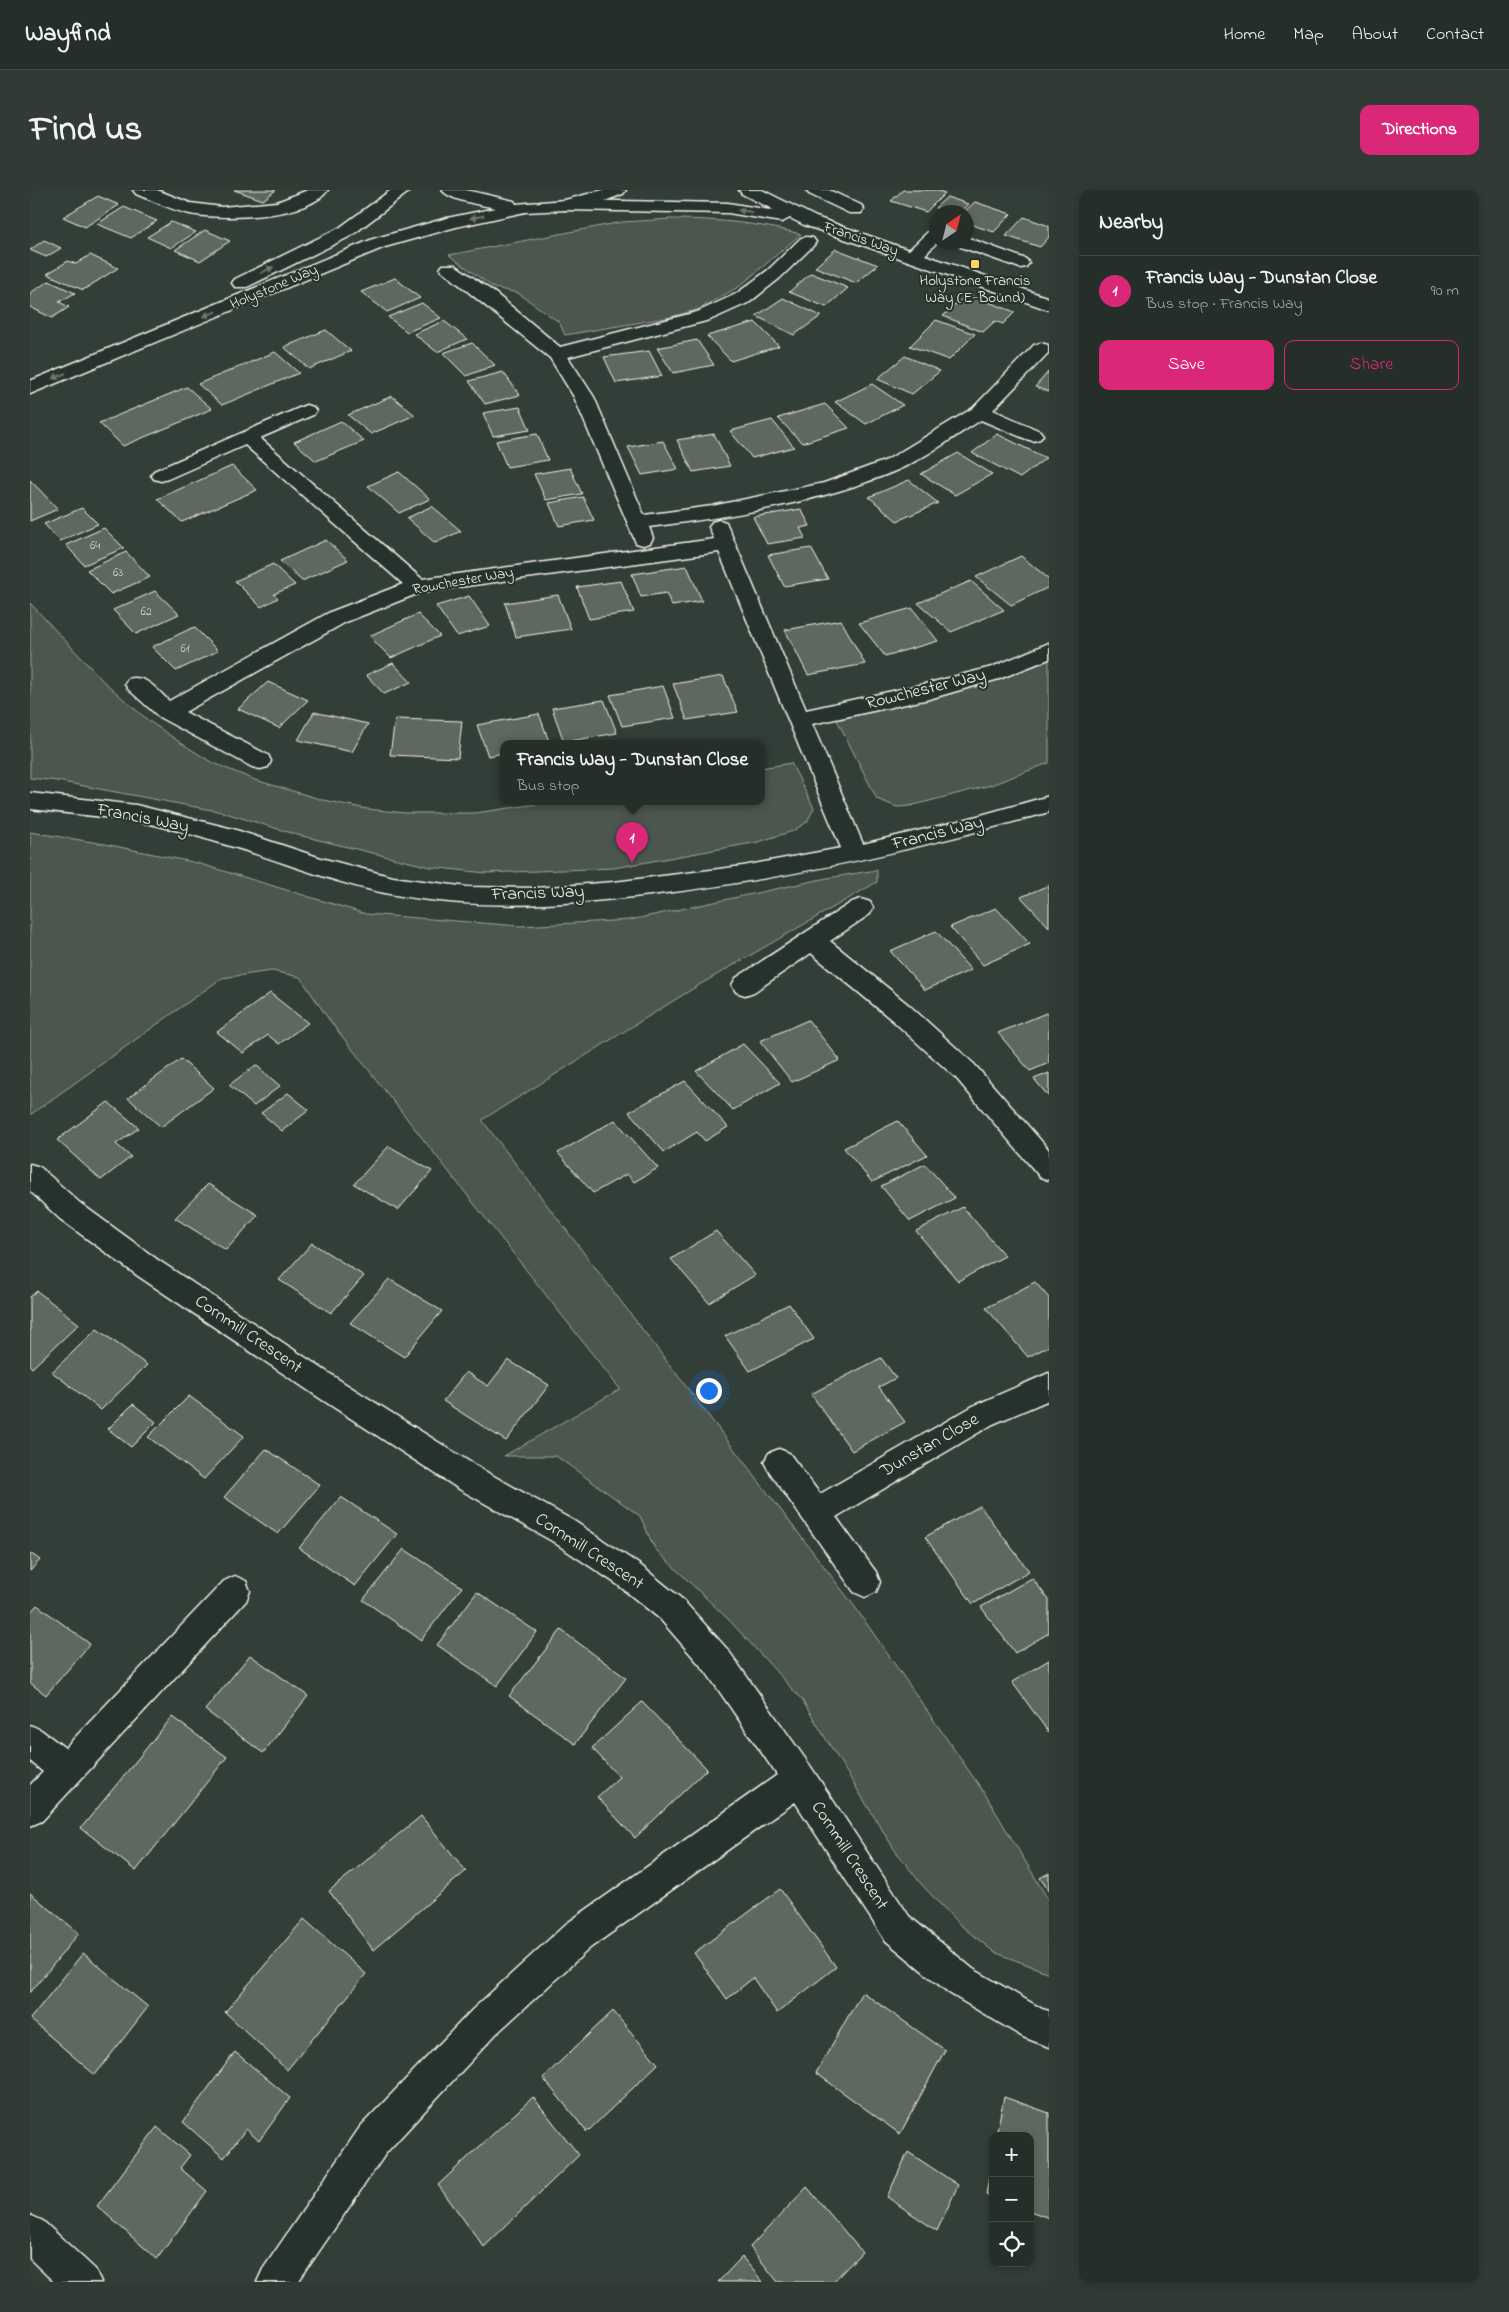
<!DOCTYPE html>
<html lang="en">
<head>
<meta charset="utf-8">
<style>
	:root { --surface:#262e2a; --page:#323a36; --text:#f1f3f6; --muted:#a4a8a8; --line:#424a47; --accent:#db2777 }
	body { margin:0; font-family:"Indie Flower",sans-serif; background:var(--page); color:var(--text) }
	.controls { position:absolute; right:15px; bottom:15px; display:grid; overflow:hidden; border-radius:10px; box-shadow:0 2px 8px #0003 }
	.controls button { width:45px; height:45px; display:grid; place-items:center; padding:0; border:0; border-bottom:1px solid var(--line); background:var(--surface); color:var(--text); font:25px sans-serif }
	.compass { position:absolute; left:899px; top:15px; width:45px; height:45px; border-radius:50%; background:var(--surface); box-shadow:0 2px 8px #0003; rotate:35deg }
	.you { position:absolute; left:678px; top:1200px; width:18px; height:18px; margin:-12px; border:4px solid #fff; border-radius:50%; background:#1a73e8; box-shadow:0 0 0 8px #1a73e833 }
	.badge { display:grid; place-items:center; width:32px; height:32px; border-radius:50%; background:var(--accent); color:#fff; font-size:16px; font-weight:700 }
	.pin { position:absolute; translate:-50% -41px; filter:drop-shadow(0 1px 2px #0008) }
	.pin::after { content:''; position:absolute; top:26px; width:18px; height:15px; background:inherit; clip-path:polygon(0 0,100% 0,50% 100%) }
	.popup { position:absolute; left:470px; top:550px; width:265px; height:65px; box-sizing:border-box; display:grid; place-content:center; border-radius:10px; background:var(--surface); filter:drop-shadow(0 1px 4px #0005); font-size:16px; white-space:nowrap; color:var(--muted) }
	.popup b { font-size:19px; color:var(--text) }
	.popup::after { content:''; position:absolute; left:50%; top:100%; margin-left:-10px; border:10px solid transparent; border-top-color:var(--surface) }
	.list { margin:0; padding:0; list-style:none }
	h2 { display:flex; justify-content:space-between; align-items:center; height:65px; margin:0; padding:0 20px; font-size:21px }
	h2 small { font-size:16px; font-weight:400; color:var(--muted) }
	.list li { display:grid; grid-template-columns:32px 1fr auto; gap:15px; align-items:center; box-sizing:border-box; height:70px; padding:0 20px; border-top:1px solid var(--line) }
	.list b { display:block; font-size:19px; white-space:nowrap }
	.list p { margin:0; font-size:16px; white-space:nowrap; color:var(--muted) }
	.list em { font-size:16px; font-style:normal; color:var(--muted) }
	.actions { display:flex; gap:10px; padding:15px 20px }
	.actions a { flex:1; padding:11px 0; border:1px solid var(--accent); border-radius:10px; text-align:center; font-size:18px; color:var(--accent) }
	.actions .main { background:var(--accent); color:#fff }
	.icon { flex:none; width:28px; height:28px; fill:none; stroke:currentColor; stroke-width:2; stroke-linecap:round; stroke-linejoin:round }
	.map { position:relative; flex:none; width:1019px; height:2092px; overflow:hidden; border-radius:10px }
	header { display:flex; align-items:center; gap:30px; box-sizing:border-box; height:70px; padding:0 25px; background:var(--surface); border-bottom:1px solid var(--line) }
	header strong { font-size:24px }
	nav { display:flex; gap:28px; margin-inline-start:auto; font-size:18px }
	.intro { display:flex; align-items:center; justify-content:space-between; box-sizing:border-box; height:120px; padding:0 30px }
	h1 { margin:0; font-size:35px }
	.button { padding:12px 22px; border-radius:10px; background:var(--accent); color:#fff; font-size:18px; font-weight:700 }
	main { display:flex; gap:30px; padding:0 30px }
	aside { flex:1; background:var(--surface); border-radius:10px; box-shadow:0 2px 8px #0003 }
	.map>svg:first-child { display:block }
</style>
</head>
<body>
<header>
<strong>Wayfind</strong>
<nav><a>Home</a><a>Map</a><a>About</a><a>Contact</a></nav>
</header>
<div class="intro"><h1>Find us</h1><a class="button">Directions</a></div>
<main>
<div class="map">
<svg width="1019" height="2092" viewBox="0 0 1019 2092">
	<rect width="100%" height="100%" fill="#323e38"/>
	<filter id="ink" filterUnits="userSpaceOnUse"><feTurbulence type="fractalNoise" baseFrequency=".02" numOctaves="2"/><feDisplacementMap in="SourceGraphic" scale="10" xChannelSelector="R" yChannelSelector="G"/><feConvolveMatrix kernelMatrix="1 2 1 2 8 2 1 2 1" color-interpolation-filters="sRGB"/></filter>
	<g filter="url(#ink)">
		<path fill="#4c564f" stroke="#a0a49c" d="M641,29C686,29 728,33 771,44L710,96L669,119L641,127L535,145L529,132L488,103L464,98L419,65L592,32Z
			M0,413L74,492L119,531L151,553L181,572L225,590L293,610L337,619L376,623H445L521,612H731V578L761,573L784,618L777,632L763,641L728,652L584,678L456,683L400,677L268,645L192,622L27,591L0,588Z
			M1019,469V573L961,595L880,616L867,617L847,609L807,530L974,488Z
			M0,642L75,654L167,673L336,724L490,736L600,730L797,688L847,680V692L664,798L452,930L825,1417L955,1604L1019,1711V1783L964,1762L929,1734L892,1695L864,1659L772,1510L701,1432L625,1359L610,1326L526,1266H474L590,1199L300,831L270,787L242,781L192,788L0,925Z"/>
		<path fill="#5f6861" stroke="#f4f1e8" d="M204,0H246L233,10Z
			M873,0H905L915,3L896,22L861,11Z
			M68,6L89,15L55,37L33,27Z
			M917,7L938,14L930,22H918L905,18Z
			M945,12L981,24L964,42L936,33V22H934Z
			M94,17L127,31L101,48L67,34Z
			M994,27L1019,36V47L1010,57L976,46Z
			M141,32L166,42L141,58L117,47Z
			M175,40L200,51L170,71L145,60Z
			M14,50L31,58L16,67L0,60Z
			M806,59L848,75L826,93L785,77Z
			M60,65L88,78L53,100L17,84L38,71L46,74Z
			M781,83L818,98L796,117L759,102Z
			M365,88L390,108L357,122L331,102Z
			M19,91L45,103L29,112L39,117L22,128L0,117V103Z
			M937,104L985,122L973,134L965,131L953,142L913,126Z
			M753,108L791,126L764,145L726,126Z
			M392,113L411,128L377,142L358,127Z
			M906,130L945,144L919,170L880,156Z
			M414,131L437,149L407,162L384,144Z
			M725,132L749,156L701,171L677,146Z
			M296,140L321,161L279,179L254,157Z
			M667,150L684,175L643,183L627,158Z
			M442,153L465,175L436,186L413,163Z
			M619,161L632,186L586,193L574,167Z
			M245,162L269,183L192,215L168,194Z
			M875,166L910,181L882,204L847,189Z
			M1019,181V202L1005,197Z
			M473,182L490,205L455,214L439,191Z
			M842,194L873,215L836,234L805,212Z
			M157,197L182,219L93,256L69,233Z
			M362,206L385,225L341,244L318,225Z
			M795,214L819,238L772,253L748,228Z
			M490,217L500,240L463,246L453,223Z
			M742,230L764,257L722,268L700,241Z
			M311,231L334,251L286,271L264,252Z
			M507,244L518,270L477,277L466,251Z
			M684,244L700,276L663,282L647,250Z
			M967,244L1016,268L990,288L942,263Z
			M633,251L648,279L612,285L598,257Z
			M928,263L962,284L925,305L891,284Z
			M202,276L227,300L152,332L127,309Z
			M540,278L552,304L516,310L504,284Z
			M369,282L400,309L369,323L338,296Z
			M0,290L28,319L0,331Z
			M879,290L908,313L867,331L839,307Z
			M553,307L564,330L529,336L519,313Z
			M402,316L431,341L405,353L377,328Z
			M52,318L68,334L30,351L14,334Z
			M771,319L780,336L770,338L775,348L737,354L723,327Z
			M74,338L94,358L54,375L36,355Z
			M296,350L318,370L272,391L250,371Z
			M781,358L798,389L754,396L738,365Z
			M96,362L120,387L81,404L57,380Z
			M991,366L1019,389V397L981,415L946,387Z
			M243,374L265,395L244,404L248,408L231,417L205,391Z
			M657,376L672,411L642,416L636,403L611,407L602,384Z
			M591,391L604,422L559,429L547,397Z
			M941,391L974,420L921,442L888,413Z
			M125,401L149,424L106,444L83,420Z
			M528,405L541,439L486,447L475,413Z
			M439,406L460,436L427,446L406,416Z
			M882,418L908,451L855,466L829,433Z
			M388,424L410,446L361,468L339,446Z
			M811,430L835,474L778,485L755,440Z
			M164,437L188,461L146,481L122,457Z
			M363,473L381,492L354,504L336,485Z
			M693,486L708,522L657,530L643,494Z
			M238,492L278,510L249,538L208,519Z
			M633,496L645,528L592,536L580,505Z
			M574,510L587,543L534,552L522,518Z
			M284,522L338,534L322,562L268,550Z
			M509,524L520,554H473V563L458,566L447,535Z
			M365,529L432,531L428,568L360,565Z
			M1019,695V737L991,707Z
			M966,718L1000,754L953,775L920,737Z
			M906,741L941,780L895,800L860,761Z
			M240,803L278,833L249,854L238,845L213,863L187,842Z
			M1016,823L1019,827V873L1000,881L968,843Z
			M778,830L810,870L762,892L730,851Z
			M713,854L750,893L703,920L666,881Z
			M151,869L184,898L131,937L98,908Z
			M226,875L250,896L224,916L199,895Z
			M1019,883V907L1004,889Z
			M655,891L698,937L675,951L667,942L634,962L599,922Z
			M258,903L279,920L252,941L231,923Z
			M78,912L109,938L86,954L101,967L71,990L27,950Z
			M585,930L628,978L604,992L597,984L563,1003L528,963Z
			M868,931L897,965L842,992L814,958Z
			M359,956L402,981L368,1020L324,994Z
			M895,974L925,1008L880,1031L851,996Z
			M178,994L228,1025L196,1060L145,1028Z
			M933,1017L975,1066L928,1091L886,1041Z
			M686,1041L725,1085L679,1113L641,1069Z
			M282,1053L334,1086L301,1123L249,1090Z
			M359,1089L412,1121L374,1167L320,1133Z
			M1005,1092L1019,1108V1156L998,1167L956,1118Z
			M7,1101L49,1134L2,1178L0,1176V1107Z
			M759,1114L784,1149L720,1181L695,1146Z
			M67,1139L117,1175L71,1220L22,1182Z
			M851,1168L866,1188L849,1197L875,1232L822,1261L781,1204Z
			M478,1170L519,1195L476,1251L413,1211L436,1182L458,1196Z
			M159,1206L214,1246L174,1289L118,1247Z
			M103,1214L126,1232L101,1257L78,1239Z
			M236,1259L290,1295L248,1344L194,1307Z
			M311,1307L367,1344L325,1396L269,1358Z
			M950,1316L999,1381L943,1414L895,1347Z
			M374,1359L432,1397L391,1450L333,1410Z
			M0,1363L10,1370L0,1381Z
			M1002,1388L1019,1410V1443L985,1463L951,1417Z
			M447,1402L507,1442L467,1496L407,1455Z
			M7,1415L60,1454L16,1505L0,1493V1423Z
			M531,1440L596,1488L545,1554L479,1506Z
			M220,1465L278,1506L233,1563L175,1520Z
			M1019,1470V1543L982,1492Z
			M612,1512L677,1579L605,1648L567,1607L589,1587L562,1558Z
			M142,1527L197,1567L106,1681L51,1638Z
			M391,1626L436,1681L343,1760L299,1701Z
			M1019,1683V1701L1010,1688Z
			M750,1699L806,1777L747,1823L723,1788L697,1809L664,1763Z
			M0,1703L49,1743L0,1803Z
			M274,1729L336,1784L257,1880L195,1822Z
			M53,1763L118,1817L65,1885L0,1829Z
			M832,1802L915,1860L870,1944L786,1883Z
			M583,1821L628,1874L557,1942L513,1888Z
			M205,1862L260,1908L229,1951L216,1939L194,1968L153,1932Z
			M503,1907L549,1965L454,2057L408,1995Z
			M974,1907L1019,1923V2028L1000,2021V1946H966Z
			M127,1937L160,1965L150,1978L177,2001L127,2069L67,2016Z
			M878,1962L928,1995L907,2041L857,2007Z
			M963,1966V2007L956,2004Z
			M777,1997L832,2062L803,2092H748L720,2057Z
			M712,2067L733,2092H688Z"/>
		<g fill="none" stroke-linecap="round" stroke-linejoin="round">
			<defs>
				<path id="minor" d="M103,0H127L160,13L192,17L247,12L278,0H298C278,29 192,30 160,24C141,20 124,11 106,4Z
					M709,0H732L786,27L879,60L900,40L906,39L907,52L895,65L1019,108V120L774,35L760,28L752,32L698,23L535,20L529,19L526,15L529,11L535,10L698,13L746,21L712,4Z
					M776,0H799L831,15L834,19L831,23H819L779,4Z
					M777,47L783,48L786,52L783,56L750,88L720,112L680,130L538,167L564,207L614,325L682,316L794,293L857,270L943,218L1004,155L1011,153L1018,155V163L963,220L1010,241L1013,245L1010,249L1003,251L996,249L951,230C925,246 898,266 870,279C791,313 703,326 619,337L623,348L620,353L613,355L606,353L544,207L520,168L410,79L413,75H425L465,103L530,157L667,122L706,104L738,80L771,48Z
					M936,47L996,69L999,73L996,77L990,78L928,56L925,52H936Z
					M276,215L283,217L286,221L283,225L230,248L392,389L684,349L679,337L682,332L689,330L696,332L776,520L899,493L962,477L1019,453V469L969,489L899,509L782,534L833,654L933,630L1019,606V622C892,658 767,687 636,703C544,715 457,721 365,705C309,695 255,672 200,656C169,647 136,636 104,631C70,626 35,623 0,619V603L106,615L203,639L291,668L363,687L437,697L506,698L584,692L713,676L811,658L689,362L392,402L316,432L155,522L238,565L241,571L238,577L230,579L222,577L129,527L98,499L95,494L98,489C116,484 127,500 139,511L300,422L373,394L215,255L138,289L131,291L124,289L121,285L124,281Z
					M831,709L840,712L843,718L840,724L800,751L880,816L944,874L1019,960V990L1010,987L926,888L862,830L781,763L724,802L715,805L706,802L702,795L706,788L822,712Z
					M0,974L10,977L50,1013L128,1070L311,1191L451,1279L544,1331L610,1375L652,1409L698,1460L781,1577L879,1726L943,1779L1012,1819L1019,1821V1857L993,1847L919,1803L855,1750L765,1612L560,1758L466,1844L356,1963L268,2092H227L233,2079L330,1937L442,1820L536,1734L747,1585L676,1482L630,1429L588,1395L522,1351L429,1299L291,1209L108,1086L30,1029L0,1001Z
					M1019,1183V1210L963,1234L806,1327L846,1382L850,1392L846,1402L835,1407L824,1402L739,1281L734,1272L739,1263L749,1259L759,1263L790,1304L943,1216Z
					M205,1386L216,1391L220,1401L216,1411L12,1631L0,1636V1595L13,1582L0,1571V1535L11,1540L35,1558L194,1391Z
					M0,2025L13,2031L65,2079L71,2092H24L0,2069Z"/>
				<path id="major" d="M361,0H381L321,46L217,97H205L202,93L205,89L309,38Z
					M412,0H436L484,11L486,14L535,10L573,0H596L593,4L572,12L535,20L495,22L426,37L355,57L0,204V191L343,49L417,28L466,18C453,15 420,11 412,0Z"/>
			</defs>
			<use href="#minor" stroke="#f4f1e8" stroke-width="3"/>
			<use href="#major" stroke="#f4f1e8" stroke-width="3"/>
			<use href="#minor" fill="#26332d" fill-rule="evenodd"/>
			<use href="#major" fill="#26332d" fill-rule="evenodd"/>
		</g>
		<defs><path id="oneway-solid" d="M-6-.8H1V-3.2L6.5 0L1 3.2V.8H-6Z" transform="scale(1.25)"/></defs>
		<g fill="#6e766e">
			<use href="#oneway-solid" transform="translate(715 21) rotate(-171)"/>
			<use href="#oneway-solid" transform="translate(447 27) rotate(168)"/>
			<use href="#oneway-solid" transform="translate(237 80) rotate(-26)"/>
			<use href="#oneway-solid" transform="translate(180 124) rotate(158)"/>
			<use href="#oneway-solid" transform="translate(29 186) rotate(158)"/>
		</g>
	</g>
	<rect fill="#ffd166" stroke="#26332d" stroke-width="2" x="940" y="69" width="10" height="10" rx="2.5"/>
	<g text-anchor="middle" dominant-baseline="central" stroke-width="4" stroke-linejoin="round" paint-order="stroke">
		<g font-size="12" fill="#cfcfc6">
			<text x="65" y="356">64</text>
			<text x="88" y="383">63</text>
			<text x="116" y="422">62</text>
			<text x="155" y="459">61</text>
		</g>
		<g font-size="15" fill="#f4f1e8" stroke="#26332d">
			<text transform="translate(831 49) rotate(19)">Francis Way</text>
			<text transform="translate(244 97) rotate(-23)">Holystone Way</text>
			<text transform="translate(433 391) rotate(-10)">Rowchester Way</text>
		</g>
		<g font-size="15" fill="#f4f1e8" stroke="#26332d">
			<text x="945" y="91">Holystone Francis<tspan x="945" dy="17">Way (E-Bound)</tspan></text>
		</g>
		<g font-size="18" fill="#f4f1e8" stroke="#26332d">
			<text transform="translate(896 500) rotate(-14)">Rowchester Way</text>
			<text transform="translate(113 629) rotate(11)">Francis Way</text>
			<text transform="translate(908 644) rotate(-14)">Francis Way</text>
			<text transform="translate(508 704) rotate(-2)">Francis Way</text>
			<text transform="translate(218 1145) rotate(34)">Cornmill Crescent</text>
			<text transform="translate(900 1256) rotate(-30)">Dunstan Close</text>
			<text transform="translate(559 1362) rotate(33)">Cornmill Crescent</text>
			<text transform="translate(819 1666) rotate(57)">Cornmill Crescent</text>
		</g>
	</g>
</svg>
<div class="controls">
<button>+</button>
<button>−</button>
<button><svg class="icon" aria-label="locate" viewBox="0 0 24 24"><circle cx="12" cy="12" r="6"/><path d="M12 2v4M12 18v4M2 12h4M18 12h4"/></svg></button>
</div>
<svg class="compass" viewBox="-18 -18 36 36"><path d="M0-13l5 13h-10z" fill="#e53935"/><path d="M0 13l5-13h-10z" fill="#a4a8a8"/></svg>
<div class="you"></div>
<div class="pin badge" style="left:602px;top:673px">1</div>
<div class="popup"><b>Francis Way - Dunstan Close</b>Bus stop</div>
</div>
<aside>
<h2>Nearby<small></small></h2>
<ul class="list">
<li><span class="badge">1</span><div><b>Francis Way - Dunstan Close</b><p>Bus stop · Francis Way</p></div><em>90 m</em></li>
</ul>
<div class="actions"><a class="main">Save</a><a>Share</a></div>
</aside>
</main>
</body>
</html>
